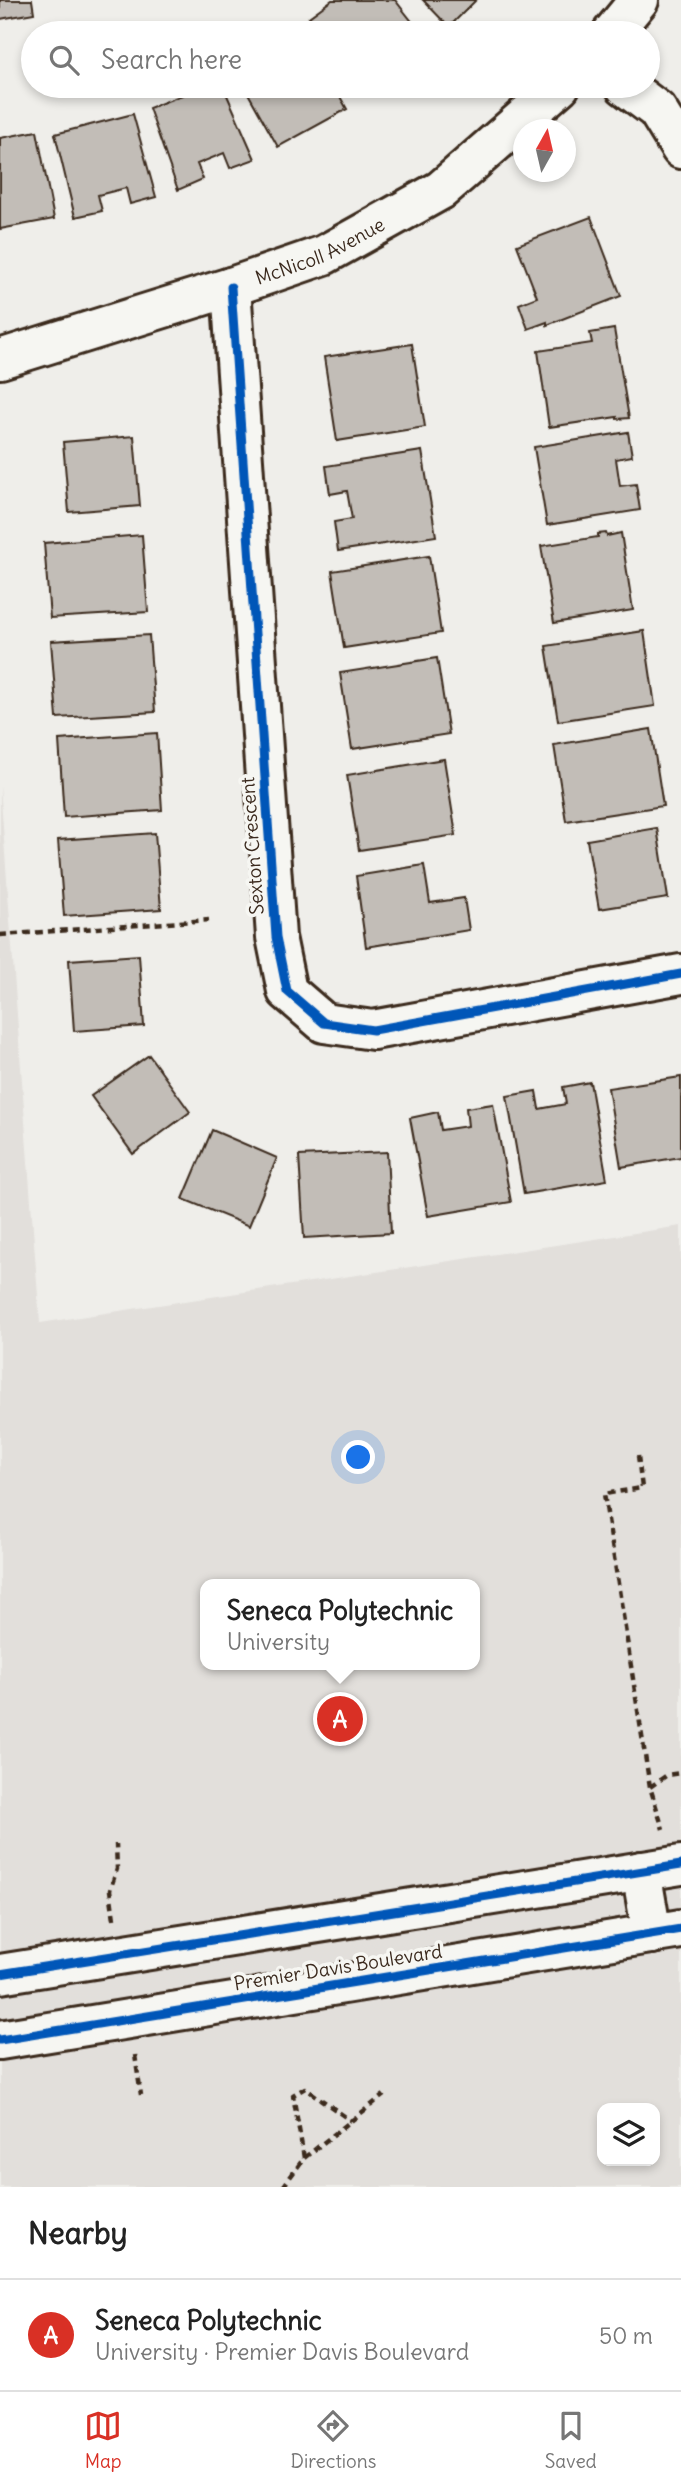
<!DOCTYPE html>
<html lang="en">
<head>
<meta charset="utf-8">
<style>
	:root { --surface:#fff; --page:#f6f6f6; --text:#222; --muted:#767676; --line:#e0e0e0; --accent:#d93025 }
	body { margin:0; font-family:Delius,sans-serif; background:var(--page); color:var(--text) }
	.controls { position:absolute; right:21px; bottom:21px; display:grid; overflow:hidden; border-radius:14px; box-shadow:0 4px 10px #0003 }
	.controls button { width:63px; height:63px; display:grid; place-items:center; padding:0; border:0; border-bottom:2px solid var(--line); background:var(--surface); color:var(--text); font:35px sans-serif }
	.compass { position:absolute; left:513px; top:119px; width:63px; height:63px; border-radius:50%; background:var(--surface); box-shadow:0 4px 10px #0003; rotate:8deg }
	.you { position:absolute; left:359px; top:1458px; width:24px; height:24px; margin:-18px; border:5px solid #fff; border-radius:50%; background:#1a73e8; box-shadow:0 0 0 10px #1a73e833 }
	.badge { display:grid; place-items:center; width:46px; height:46px; border-radius:50%; background:var(--accent); color:#fff; font-size:23px; font-weight:700 }
	.pin { position:absolute; translate:-50% -50%; border:4px solid #fff; box-shadow:0 2px 7px #0006 }
	.popup { position:absolute; left:200px; top:1579px; width:280px; height:91px; box-sizing:border-box; display:grid; place-content:center; border-radius:14px; background:var(--surface); filter:drop-shadow(0 2px 5px #0005); font-size:23px; white-space:nowrap; color:var(--muted) }
	.popup b { font-size:26px; color:var(--text) }
	.popup::after { content:''; position:absolute; left:50%; top:100%; margin-left:-14px; border:14px solid transparent; border-top-color:var(--surface) }
	.list { margin:0; padding:0; list-style:none }
	h2 { display:flex; justify-content:space-between; align-items:center; height:91px; margin:0; padding:0 28px; font-size:30px }
	h2 small { font-size:23px; font-weight:400; color:var(--muted) }
	.list li { display:grid; grid-template-columns:46px 1fr auto; gap:21px; align-items:center; box-sizing:border-box; height:112px; padding:0 28px; border-top:2px solid var(--line) }
	.list b { display:block; font-size:26px; white-space:nowrap }
	.list p { margin:0; font-size:23px; white-space:nowrap; color:var(--muted) }
	.list em { font-size:23px; font-style:normal; color:var(--muted) }
	.icon { flex:none; width:38px; height:38px; fill:none; stroke:currentColor; stroke-width:2; stroke-linecap:round; stroke-linejoin:round }
	.map { position:relative; flex:none; width:681px; height:2187px; overflow:hidden }
	.search { position:absolute; background:var(--surface); box-shadow:0 4px 10px #0003; left:21px; right:21px; top:21px; height:77px; display:flex; align-items:center; gap:18px; box-sizing:border-box; padding:0 24px; border-radius:38px; color:var(--muted); font-size:26px }
	.sheet { height:203px; background:var(--surface) }
	nav { display:flex; justify-content:space-around; align-items:center; box-sizing:border-box; height:98px; border-top:2px solid var(--line); background:var(--surface); font-size:19px; color:var(--muted) }
	nav a { display:grid; justify-items:center; gap:4px }
	nav .on { color:var(--accent) }
	.map>svg:first-child { display:block }
</style>
</head>
<body>
<div class="map">
<svg width="681" height="2187" viewBox="0 0 681 2187">
	<rect width="100%" height="100%" fill="#efeeea"/>
	<filter id="ink" filterUnits="userSpaceOnUse"><feTurbulence type="fractalNoise" baseFrequency=".0143" numOctaves="2"/><feDisplacementMap in="SourceGraphic" scale="14" xChannelSelector="R" yChannelSelector="G"/><feConvolveMatrix kernelMatrix="1 2 1 2 8 2 1 2 1" color-interpolation-filters="sRGB"/></filter>
	<g filter="url(#ink)">
		<path fill="#e2dfdb" fill-rule="evenodd" d="M0,786L40,1323L681,1226V2187H0ZM205,1584H475V1665H205ZM602,2108H655V2161H602Z"/>
		<path fill="#c2bdb7" stroke="#3b2a1e" stroke-width="2" d="M0,0H32L34,13L0,19Z
			M332,0H395L421,33H322L309,17Z
			M423,0H476L449,27Z
			M205,86H223L255,159L230,168L224,153L197,164L203,179L178,190L149,108Z
			M244,86H334L347,109L278,147Z
			M133,114L156,197L130,204L126,188L98,195L102,211L75,217L55,134Z
			M37,131L54,219L0,229V138Z
			M591,217L621,296L547,325V322L528,329L519,304L537,297L517,245Z
			M614,329L629,418L617,419V417L549,427L538,351L592,343L590,333Z
			M412,344L425,427L337,441L324,357Z
			M628,432L632,456L616,459L620,486L636,484L640,510L547,525L534,447Z
			M134,436L140,506L69,512L63,442Z
			M422,451L436,536L338,551L334,522L352,519L347,491L330,494L326,466Z
			M606,533L607,536L621,533L633,610L554,623L541,546L598,537V534Z
			M142,535L148,612L50,618L44,543Z
			M429,556L441,633L344,648L332,571Z
			M644,631L655,706L558,721L546,646Z
			M149,635L155,712L57,718L51,641Z
			M437,658L449,734L352,749L340,673Z
			M651,729L663,806L566,821L554,745Z
			M157,733L162,810L64,817L59,740Z
			M444,759L456,835L359,850L347,775Z
			M657,828L668,898L599,909L587,840Z
			M155,833L161,909L64,916L58,840Z
			M424,865L430,903L464,898L469,930L366,947L356,876Z
			M139,955L144,1026L74,1031L69,960Z
			M149,1055L190,1112L133,1154L91,1096Z
			M681,1077V1157L621,1167L608,1088Z
			M590,1082L607,1180L524,1194L507,1096L536,1091L539,1109L566,1104L563,1087Z
			M493,1104L511,1202L428,1216L410,1118L438,1112L441,1130L468,1126L466,1108Z
			M212,1130L277,1158L249,1226L183,1199Z
			M387,1152L391,1233L304,1238L299,1156Z"/>
		<g fill="none" stroke-linecap="round" stroke-linejoin="round">
			<defs>
				<g id="minor">
					<path d="M612,33L639,0"/>
					<path d="M625,86L657,110L681,149"/>
					<path d="M231,287L276,937L287,991L324,1023L373,1030L681,974"/>
					<path id="s1" d="M0,359L231,287L324,255L441,190L560,86"/>
					<path d="M641,1871L652,1934"/>
					<path d="M0,1974L681,1865"/>
					<path d="M0,2040L681,1929"/>
				</g>
			</defs>
			<use href="#minor" stroke="#3b2a1e" stroke-width="44"/>
			<path stroke="#3b2a1e" stroke-width="4.5" stroke-dasharray="7 5" stroke-linecap="butt" d="M0,935L209,920
				M638,1456L642,1488L604,1494L650,1787L663,1829
				M650,1787L667,1775L681,1773
				M114,1919L110,1890L117,1869L116,1844
				M135,2055L141,2095
				M304,2158L293,2095L305,2088L351,2121
				M283,2187L304,2158L384,2095"/>
			<use href="#minor" stroke="#f6f6f2" stroke-width="38"/>
			<defs>
				<path id="cycleway" d="M231,287L276,937L287,991L324,1023L373,1030L681,974
					M0,1974L681,1865
					M0,2040L681,1929"/>
			</defs>
			<use href="#cycleway" stroke="#f6f6f2" stroke-width="13"/>
			<use href="#cycleway" stroke="#0057b8" stroke-width="9"/>
		</g>
	</g>
	<g text-anchor="middle" dominant-baseline="central" stroke-width="7" stroke-linejoin="round" paint-order="stroke">
		<g font-size="19" fill="#3b2a1e" stroke="#f6f6f2">
			<text stroke="none"><textPath href="#s1" startOffset="338">McNicoll Avenue</textPath></text>
			<text transform="translate(252 846) rotate(-94)">Sexton Crescent</text>
			<text transform="translate(338 1967) rotate(-9)">Premier Davis Boulevard</text>
		</g>
	</g>
</svg>
<div class="controls">
<button><svg class="icon" aria-label="layers" viewBox="0 0 24 24"><path d="M12 4l9 5-9 5-9-5zM3 14l9 5 9-5"/></svg></button>
</div>
<svg class="compass" viewBox="-18 -18 36 36"><path d="M0-13l5 13h-10z" fill="#e53935"/><path d="M0 13l5-13h-10z" fill="#767676"/></svg>
<div class="you"></div>
<div class="pin badge" style="left:340px;top:1719px">A</div>
<div class="popup"><b>Seneca Polytechnic</b>University</div>
<div class="search"><svg class="icon" aria-label="search" viewBox="0 0 24 24"><circle cx="10" cy="10" r="6"/><path d="M15 15l6 6"/></svg>Search here</div>
</div>
<section class="sheet">
<h2>Nearby<small></small></h2>
<ul class="list">
<li><span class="badge">A</span><div><b>Seneca Polytechnic</b><p>University · Premier Davis Boulevard</p></div><em>50 m</em></li>
</ul>
</section>
<nav>
<a class="on"><svg class="icon" aria-label="map" viewBox="0 0 24 24"><path d="M3 6l6-2 6 2 6-2v14l-6 2-6-2-6 2zM9 4v14M15 6v14"/></svg>Map</a>
<a><svg class="icon" aria-label="directions" viewBox="0 0 24 24"><path d="M12 3l9 9-9 9-9-9zM9 14v-3h6M13 9l2 2-2 2"/></svg>Directions</a>
<a><svg class="icon" aria-label="saved" viewBox="0 0 24 24"><path d="M7 4h10v16l-5-4-5 4z"/></svg>Saved</a>
</nav>
</body>
</html>
